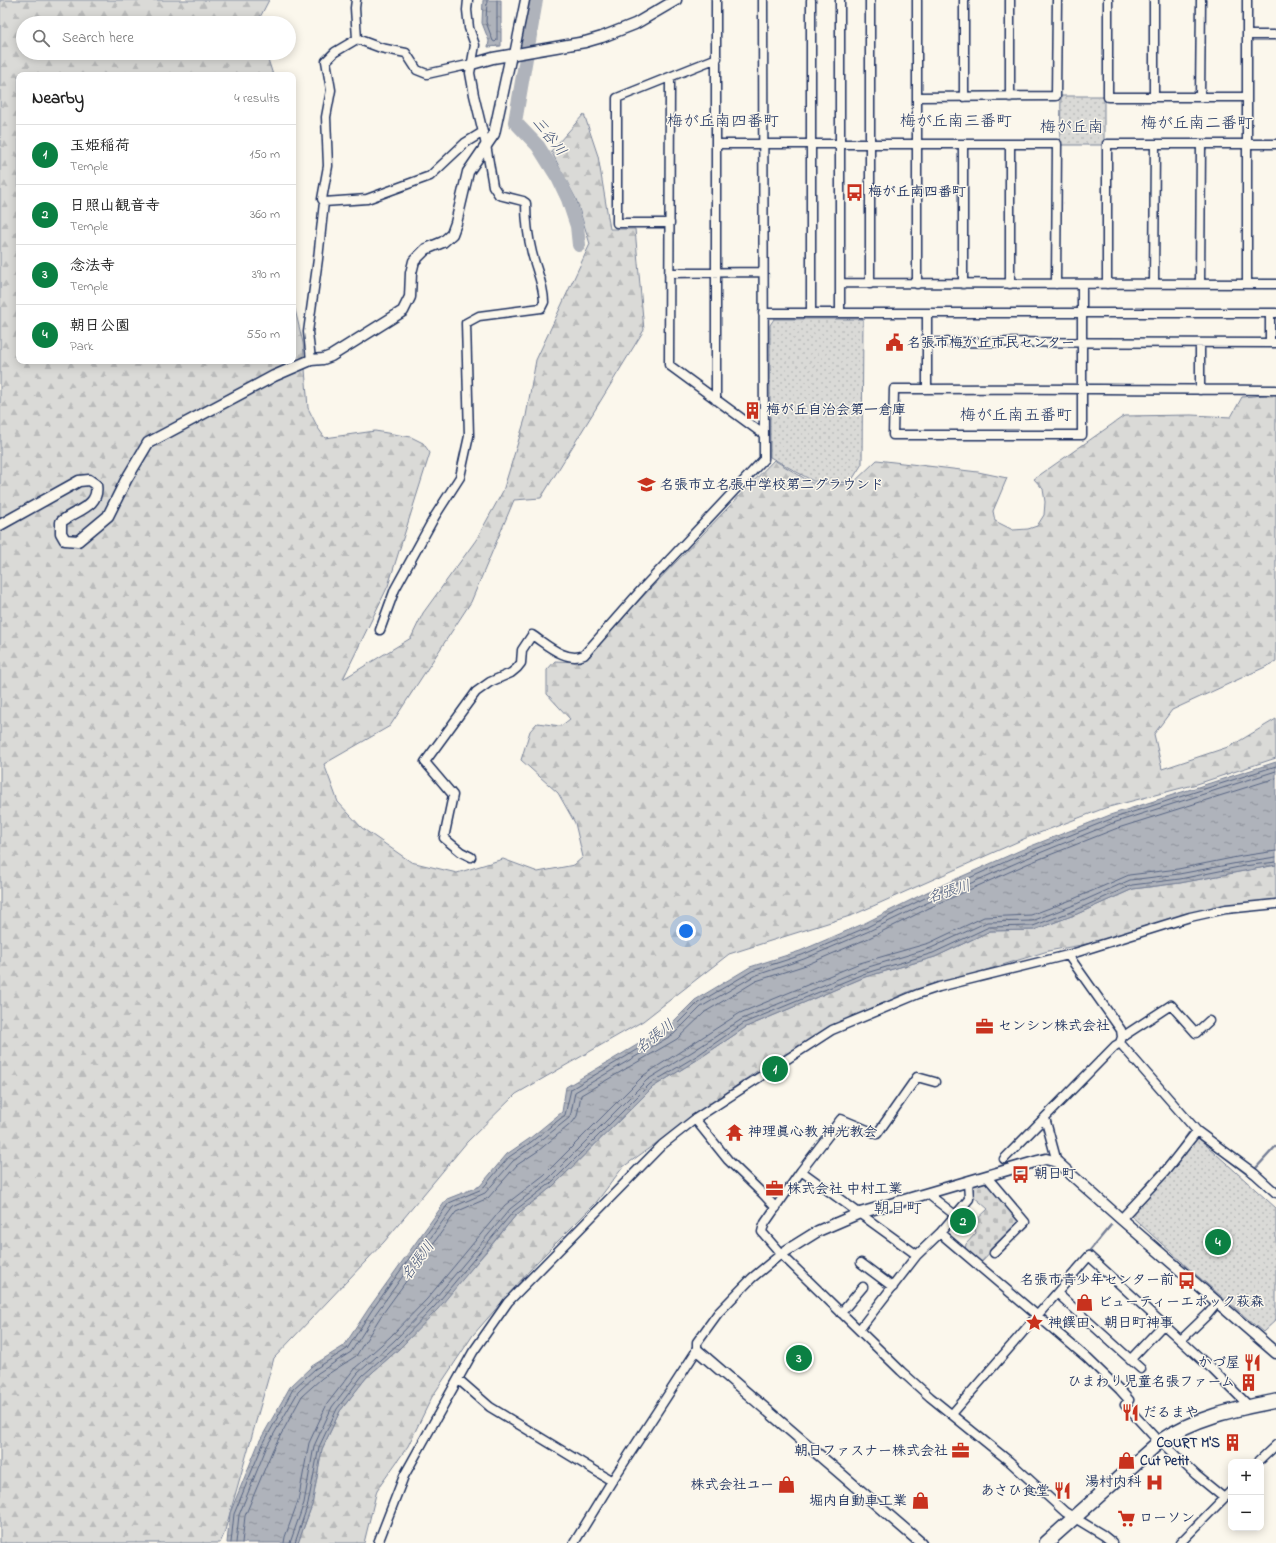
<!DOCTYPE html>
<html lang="en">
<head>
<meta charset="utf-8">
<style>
	:root { --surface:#fff; --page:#f6f6f6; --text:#222; --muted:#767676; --line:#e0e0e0; --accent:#0b8043 }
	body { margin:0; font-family:"Indie Flower","Klee One",sans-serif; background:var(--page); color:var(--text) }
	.controls { position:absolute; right:12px; bottom:12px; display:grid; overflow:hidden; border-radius:8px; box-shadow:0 2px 10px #0003 }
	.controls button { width:36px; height:36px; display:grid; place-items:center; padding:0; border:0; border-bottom:1px solid var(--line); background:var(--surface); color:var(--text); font:20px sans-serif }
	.you { position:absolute; left:686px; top:931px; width:14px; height:14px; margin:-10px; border:3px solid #fff; border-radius:50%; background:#1a73e8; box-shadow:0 0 0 6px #1a73e833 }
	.badge { display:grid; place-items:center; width:26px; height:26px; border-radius:50%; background:var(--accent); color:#fff; font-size:13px; font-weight:700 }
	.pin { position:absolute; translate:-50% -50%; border:2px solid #fff; box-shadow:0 1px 4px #0006 }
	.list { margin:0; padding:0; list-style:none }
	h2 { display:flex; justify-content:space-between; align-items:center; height:52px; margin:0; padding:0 16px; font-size:17px }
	h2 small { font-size:13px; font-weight:400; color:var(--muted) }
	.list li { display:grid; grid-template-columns:26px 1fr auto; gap:12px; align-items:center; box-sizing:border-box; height:60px; padding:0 16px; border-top:1px solid var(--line) }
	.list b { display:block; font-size:15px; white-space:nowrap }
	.list p { margin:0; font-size:13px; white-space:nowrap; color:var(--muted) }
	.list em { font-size:13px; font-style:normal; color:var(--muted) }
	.icon { flex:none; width:22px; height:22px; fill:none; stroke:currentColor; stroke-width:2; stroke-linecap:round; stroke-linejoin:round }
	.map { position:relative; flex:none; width:1276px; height:1543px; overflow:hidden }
	.search { position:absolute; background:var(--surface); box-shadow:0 2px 10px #0003; left:16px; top:16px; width:280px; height:44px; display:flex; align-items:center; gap:10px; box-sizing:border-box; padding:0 14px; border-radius:22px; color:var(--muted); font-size:15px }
	.panel { position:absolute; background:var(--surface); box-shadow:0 2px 10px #0003; left:16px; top:72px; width:280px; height:292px; border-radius:8px }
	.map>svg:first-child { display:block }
</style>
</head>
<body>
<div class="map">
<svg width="1276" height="1543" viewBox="0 0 1276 1543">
	<defs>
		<pattern id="grass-dots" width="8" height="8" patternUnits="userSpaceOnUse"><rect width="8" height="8" fill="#dadad7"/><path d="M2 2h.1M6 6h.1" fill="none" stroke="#babbbb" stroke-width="1.8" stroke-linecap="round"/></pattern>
		<pattern id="forest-firs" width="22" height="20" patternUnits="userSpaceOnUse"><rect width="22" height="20" fill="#dadad7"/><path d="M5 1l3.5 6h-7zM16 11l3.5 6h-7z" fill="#babbbb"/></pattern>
		<pattern id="cemetery-stones" width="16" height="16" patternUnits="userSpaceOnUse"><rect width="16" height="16" fill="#dadad7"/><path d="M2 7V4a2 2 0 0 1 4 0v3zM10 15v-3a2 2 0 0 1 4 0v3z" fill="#babbbb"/></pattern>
		<pattern id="water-ripples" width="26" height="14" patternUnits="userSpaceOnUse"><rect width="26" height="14" fill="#afb3bb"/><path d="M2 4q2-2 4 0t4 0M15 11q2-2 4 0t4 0" fill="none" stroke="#8e929b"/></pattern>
	</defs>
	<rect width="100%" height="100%" fill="#fbf7ec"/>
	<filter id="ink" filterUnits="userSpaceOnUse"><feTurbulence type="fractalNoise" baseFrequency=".025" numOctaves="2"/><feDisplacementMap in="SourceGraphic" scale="8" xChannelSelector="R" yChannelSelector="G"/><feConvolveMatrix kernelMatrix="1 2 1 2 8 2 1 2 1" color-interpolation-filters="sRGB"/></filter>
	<g filter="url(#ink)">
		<path fill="url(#grass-dots)" stroke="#7a849a" d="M1061,96H1104V145H1060Z
			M774,319H863L862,464L850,483L813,481L770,457V325Z
			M1196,1136L1276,1208V1320L1263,1332L1193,1272L1129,1214L1182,1158Z"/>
		<path fill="url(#forest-firs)" stroke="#7a849a" d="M0,0H269L257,23H23V53H266L273,75H19V361H293V301L303,343L308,408L318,428L325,438L375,431L411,437L423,443L430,453L388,586L343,679L411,638L423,613L476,540L503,491L526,416L536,360L590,244L576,199L551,151L584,114L598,156L610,229H635L644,330L541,498L514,500L471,602L390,726L324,764L338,802L362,828L411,862L457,873L503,859L538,872L574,865L583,857L575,823L558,793L521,760L530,731L537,723L561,726L570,719L547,694V670L555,661L580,662L774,460L812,483L851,485L877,460L978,472L1007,478L993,511L995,521L1013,530L1028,529L1037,526L1044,515L1045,502L1043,489L1034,479L1124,416L1191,415L1231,417L1242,397L1276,394V662L1172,710L1154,734L1162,769L1231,746L1276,719V758L1197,784L1105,808L1026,838L853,915L729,954L643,1021L516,1094L467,1142L384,1242L274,1358L224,1534L220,1543H0Z
			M1276,865V901L1109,940L1048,951L957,979L910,991L834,1026L757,1071L623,1167L595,1204L537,1262L473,1335L432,1397L408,1446L377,1490L364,1543H298L312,1505L322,1449L340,1411L366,1378L400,1348L486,1252L516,1215L553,1186L653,1087L700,1058L746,1027L865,977L935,957L990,931L1034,930L1077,914L1133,889L1180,883Z"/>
		<path fill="url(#cemetery-stones)" stroke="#7a849a" d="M986,1179L1020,1221L979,1264L965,1250L966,1244L976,1233L973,1223L988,1209L973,1196L971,1183Z"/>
		<path fill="url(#water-ripples)" stroke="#747e96" d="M483,0H501V46L488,47L489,41L482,23Z
			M1276,762V865L1180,883L1133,889L1077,914L1034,930L990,931L935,957L865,977L746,1027L700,1058L653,1087L553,1186L516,1215L438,1309L400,1348L366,1378L340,1411L322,1449L312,1505L298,1543H227L230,1513L259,1442L290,1387L312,1366L344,1346L369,1308L447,1199L480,1186L507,1154L529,1139L562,1112L566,1087L669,1026L695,1000L750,967L800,951L863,924L927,892L1021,850L1110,815Z"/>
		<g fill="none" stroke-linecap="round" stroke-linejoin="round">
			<path stroke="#566483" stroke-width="1" d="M487,0L486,22L493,41L495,42L497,40V0
				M231,1543L234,1514L263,1444L293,1389L315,1369L347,1349L372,1310L449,1203L482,1189L509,1157L531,1142L565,1115L571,1089L671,1030L698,1003L752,971L802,955L865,928L929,896L1023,854L1111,819L1276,766
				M236,1543L239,1515L267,1446L298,1392L318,1373L351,1352L376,1313L453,1207L485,1193L513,1161L534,1146L569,1118L571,1113L575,1092L674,1034L701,1007L754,976L804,959L867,932L931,901L1025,859L1113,823L1276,771
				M242,1543L245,1516L273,1449L302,1396L322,1378L356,1356L381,1316L456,1212L488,1198L517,1165L538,1151L573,1122L577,1116L581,1095L677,1039L705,1012L756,981L806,965L869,938L933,906L1027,864L1115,829L1276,778
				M284,1543L285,1537L298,1501L309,1443L327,1404L354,1369L390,1337L427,1299L505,1205L544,1175L644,1075L740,1013L860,963L929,943L984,917L1031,915L1071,900L1129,875L1178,869L1242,856L1276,851
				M290,1543L304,1503L314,1446L332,1407L358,1373L394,1341L431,1303L510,1209L548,1179L647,1080L695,1050L742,1019L862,969L931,948L987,922L1032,921L1074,905L1130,880L1179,874L1243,862L1276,857
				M295,1543L308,1504L319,1447L337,1409L362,1376L397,1345L435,1306L513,1212L551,1183L650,1084L698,1055L744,1023L863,974L933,953L989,927L1033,926L1076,910L1132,885L1180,879L1244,866L1276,862"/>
			<path stroke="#747e96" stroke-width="2.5" d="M1203,1140L1247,1174L1256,1168L1276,1146
				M1126,1208L1172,1157L1189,1133L1192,1134
				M1087,1254L1111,1225"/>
			<path stroke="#afb3bb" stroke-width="14" d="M536,0L515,122L538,146L558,178L568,199L577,226L579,245"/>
			<defs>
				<path id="minor" d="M356,0L355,8L357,39
					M716,0V400
					M840,0V313
					M917,0V284
					M1108,0V97H1247
					M1154,0V97
					M1247,35H1276
					M357,39L381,48L406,53L417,70L427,74L472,64
					M514,54L525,0
					M670,77L669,365L763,434
					M917,97L1056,96L1057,0
					M964,97V0
					M1010,97V0
					M1200,97L1201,0
					M717,144H1057L1056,284
					M963,144V284
					M324,202L367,199L430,176L465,143L483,132
					M670,223H617V98L717,58
					M669,273L763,272
					M840,283L1276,284
					M870,284V0
					M1010,284V144
					M1082,284C1082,334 1082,385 1082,435H893L894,389C1021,388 1149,389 1276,390
					M1107,284V144H1276
					M1154,284L1155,144
					M1200,284L1201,144
					M1247,284V0
					M763,313H1276
					M811,313V0
					M927,342L1276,343
					M1270,343V313
					M311,360L308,332L318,259L324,202L322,199L328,166L326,117L331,90L326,61L335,52L357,39
					M927,389V313
					M1200,390V343
					M380,630L395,589L435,516L460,477L469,436L466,323L479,316L541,308L544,302C544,286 536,269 532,253C528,237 526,220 526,203L523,201L499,195L493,186L486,145L474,95L470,73L475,45L469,28L467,10L468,0
					M471,857L461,852L444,838L453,795L425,762L476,692L490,682L511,673L517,668L521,663L522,650L532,635C546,644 566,663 584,655L643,588L764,459L763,0
					M1122,1037L1171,1005L1196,1033L1209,1021
					M1120,1043L1197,1131L1255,1174L1276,1193
					M935,1082L917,1077L877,1134L841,1119L801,1171L765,1223L763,1228L762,1232L781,1254L901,1371L930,1397L1009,1461L1065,1512L1103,1535L1113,1543
					M1045,1118L1057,1162
					M695,1119L728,1160L763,1194L776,1208
					M1004,1159L1115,1046L1120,1043L1122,1037L1121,1030L1068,955
					M801,1171L917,1255
					M987,1177L1025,1222L994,1253
					M928,1194L955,1215
					M1121,1219L1164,1173L1197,1131
					M940,1233L1086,1357L1120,1390L1129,1400L1125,1405L1159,1442
					M861,1263L893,1287
					M1057,1293L1141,1369
					M841,1313L863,1287
					M859,1330L917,1255L940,1233L969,1199L968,1182
					M1181,1340L1208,1314L1218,1302
					M1130,1360L1163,1325
					M458,1379L490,1407L612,1481
					M952,1414L1089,1256L1213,1370L1249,1406
					M1160,1441L1196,1475L1224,1498
					M1258,1462L1276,1445
					M378,1543L404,1476L473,1352L508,1302L662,1145L695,1119L832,1030L918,994L939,987L1068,955L1190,917L1226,909L1276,904
					M574,1543L612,1481L697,1350V1342L718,1313L752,1278L781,1254
					M1180,1543L1231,1491"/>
				<path id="tertiary" d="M472,64L493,58L585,42L602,37L635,24L676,0
					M0,525L79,481L89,480L96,485C100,507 75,510 61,522V533L65,540L78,541L108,516L126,480L148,443L274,376L311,360L323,359L331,356L403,311L410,297L411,273L414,261L426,249L443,242L452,234L456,223L468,172L494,134L511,55
					M781,1254L818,1231L860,1213L1038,1161L1046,1159L1057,1162L1121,1219L1276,1353
					M697,1350L921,1543"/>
				<path id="primary" d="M1046,1543L1159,1442C1193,1418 1235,1409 1276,1401"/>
			</defs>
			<use href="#minor" stroke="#1b2f5e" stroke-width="11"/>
			<use href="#tertiary" stroke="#1b2f5e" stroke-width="13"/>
			<use href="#primary" stroke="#1b2f5e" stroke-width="16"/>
			<use href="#minor" stroke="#fbf7ec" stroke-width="8"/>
			<use href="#tertiary" stroke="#fbf7ec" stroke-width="10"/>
			<use href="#primary" stroke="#fbf7ec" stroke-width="13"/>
		</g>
	</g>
	<defs>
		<symbol id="bus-bare" viewBox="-9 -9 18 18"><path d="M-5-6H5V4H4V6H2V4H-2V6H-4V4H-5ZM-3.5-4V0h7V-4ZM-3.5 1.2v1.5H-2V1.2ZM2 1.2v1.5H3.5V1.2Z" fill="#c8321e" stroke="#fbf7ec" stroke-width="2.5" paint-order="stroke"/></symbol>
		<symbol id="civic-bare" viewBox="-9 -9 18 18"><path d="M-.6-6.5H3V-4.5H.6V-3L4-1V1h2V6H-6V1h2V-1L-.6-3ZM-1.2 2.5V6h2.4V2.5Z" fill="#c8321e" stroke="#fbf7ec" stroke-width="2.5" paint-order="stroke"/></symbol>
		<symbol id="building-bare" viewBox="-9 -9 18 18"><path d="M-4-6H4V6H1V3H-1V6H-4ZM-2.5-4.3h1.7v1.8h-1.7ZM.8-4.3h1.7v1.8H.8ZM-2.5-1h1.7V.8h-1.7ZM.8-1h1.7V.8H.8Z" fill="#c8321e" stroke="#fbf7ec" stroke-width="2.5" paint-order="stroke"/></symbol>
		<symbol id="school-bare" viewBox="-9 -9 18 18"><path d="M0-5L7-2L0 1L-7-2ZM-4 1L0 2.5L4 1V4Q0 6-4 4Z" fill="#c8321e" stroke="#fbf7ec" stroke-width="2.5" paint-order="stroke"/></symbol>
		<symbol id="office-bare" viewBox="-9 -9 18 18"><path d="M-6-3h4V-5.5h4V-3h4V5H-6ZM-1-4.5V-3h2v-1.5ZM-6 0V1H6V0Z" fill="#c8321e" stroke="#fbf7ec" stroke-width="2.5" paint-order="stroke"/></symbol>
		<symbol id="temple-bare" viewBox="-9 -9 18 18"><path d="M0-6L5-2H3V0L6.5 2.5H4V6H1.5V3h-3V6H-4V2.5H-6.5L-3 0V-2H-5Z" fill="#c8321e" stroke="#fbf7ec" stroke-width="2.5" paint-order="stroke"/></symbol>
		<symbol id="shop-bare" viewBox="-9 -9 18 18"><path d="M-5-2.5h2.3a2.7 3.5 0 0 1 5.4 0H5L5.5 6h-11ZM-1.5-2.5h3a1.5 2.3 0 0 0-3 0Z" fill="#c8321e" stroke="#fbf7ec" stroke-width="2.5" paint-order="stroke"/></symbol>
		<symbol id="sight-bare" viewBox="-9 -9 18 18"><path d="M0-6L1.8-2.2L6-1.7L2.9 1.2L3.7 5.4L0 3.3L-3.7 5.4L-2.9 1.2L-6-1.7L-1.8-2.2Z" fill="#c8321e" stroke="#fbf7ec" stroke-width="2.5" paint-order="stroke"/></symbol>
		<symbol id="restaurant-bare" viewBox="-9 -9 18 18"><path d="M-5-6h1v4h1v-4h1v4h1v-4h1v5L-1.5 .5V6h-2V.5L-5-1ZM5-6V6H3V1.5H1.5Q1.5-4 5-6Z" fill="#c8321e" stroke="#fbf7ec" stroke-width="2.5" paint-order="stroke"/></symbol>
		<symbol id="hospital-bare" viewBox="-9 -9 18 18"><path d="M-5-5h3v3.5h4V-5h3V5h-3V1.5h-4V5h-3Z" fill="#c8321e" stroke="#fbf7ec" stroke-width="2.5" paint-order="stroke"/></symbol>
		<symbol id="supermarket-bare" viewBox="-9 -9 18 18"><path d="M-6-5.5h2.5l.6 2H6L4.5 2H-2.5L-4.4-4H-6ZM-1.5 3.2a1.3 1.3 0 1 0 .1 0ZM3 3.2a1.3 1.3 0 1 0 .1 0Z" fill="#c8321e" stroke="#fbf7ec" stroke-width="2.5" paint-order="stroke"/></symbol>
	</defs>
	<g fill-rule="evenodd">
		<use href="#bus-bare" x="842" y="180" width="25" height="25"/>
		<use href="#civic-bare" x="882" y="330" width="25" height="25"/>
		<use href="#building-bare" x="740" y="398" width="25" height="25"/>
		<use href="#school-bare" x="634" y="472" width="25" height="25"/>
		<use href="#office-bare" x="972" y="1014" width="25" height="25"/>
		<use href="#temple-bare" x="722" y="1120" width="25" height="25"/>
		<use href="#bus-bare" x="1008" y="1162" width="25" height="25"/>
		<use href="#office-bare" x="762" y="1176" width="25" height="25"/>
		<use href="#bus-bare" x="1174" y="1268" width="25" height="25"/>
		<use href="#shop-bare" x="1072" y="1290" width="25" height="25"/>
		<use href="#sight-bare" x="1022" y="1310" width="25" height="25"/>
		<use href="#restaurant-bare" x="1240" y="1350" width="25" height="25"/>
		<use href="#building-bare" x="1236" y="1370" width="25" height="25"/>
		<use href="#restaurant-bare" x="1118" y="1400" width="25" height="25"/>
		<use href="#building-bare" x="1220" y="1430" width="25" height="25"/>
		<use href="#office-bare" x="948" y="1438" width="25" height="25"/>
		<use href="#shop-bare" x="1114" y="1448" width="25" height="25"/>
		<use href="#hospital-bare" x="1142" y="1470" width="25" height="25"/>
		<use href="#shop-bare" x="774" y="1472" width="25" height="25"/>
		<use href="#restaurant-bare" x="1050" y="1478" width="25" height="25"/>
		<use href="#shop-bare" x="908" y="1488" width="25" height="25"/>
		<use href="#supermarket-bare" x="1114" y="1506" width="25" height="25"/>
	</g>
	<g text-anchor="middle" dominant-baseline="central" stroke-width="3" stroke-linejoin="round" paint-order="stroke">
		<g font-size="14" font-weight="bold" fill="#1b2f5e" stroke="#fbf7ec" text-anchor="start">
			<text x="868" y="192">梅が丘南四番町</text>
			<text x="907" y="343">名張市梅が丘市民センター</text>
			<text x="766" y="410">梅が丘自治会第一倉庫</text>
			<text x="660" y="485">名張市立名張中学校第二グラウンド</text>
			<text x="998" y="1026">センシン株式会社</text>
			<text x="748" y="1132">神理眞心教 神光教会</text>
			<text x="1034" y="1174">朝日町</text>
			<text x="787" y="1189">株式会社 中村工業</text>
			<text x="1174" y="1280" text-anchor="end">名張市青少年センター前</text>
			<text x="1098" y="1302">ビューティーエポック萩森</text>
			<text x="1048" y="1323">神饌田、朝日町神事</text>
			<text x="1240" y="1363" text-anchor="end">かづ屋</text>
			<text x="1235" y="1382" text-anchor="end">ひまわり児童名張ファーム</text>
			<text x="1143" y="1413">だるまや</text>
			<text x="1220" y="1443" text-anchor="end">COURT M'S</text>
			<text x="948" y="1451" text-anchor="end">朝日ファスナー株式会社</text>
			<text x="1140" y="1461">Cut Petit</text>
			<text x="1141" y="1482" text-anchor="end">湯村内科</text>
			<text x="774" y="1485" text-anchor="end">株式会社ユー</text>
			<text x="1050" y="1491" text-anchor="end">あさひ食堂</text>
			<text x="907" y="1501" text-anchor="end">堀内自動車工業</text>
			<text x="1139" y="1518">ローソン</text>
		</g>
		<g font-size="15" font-style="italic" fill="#47577a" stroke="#fbf7ec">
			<text transform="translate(549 137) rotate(52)">三谷川</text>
			<text transform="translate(949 892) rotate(-17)">名張川</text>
			<text transform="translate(655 1037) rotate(-38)">名張川</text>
			<text transform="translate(418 1261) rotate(-53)">名張川</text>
		</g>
		<g font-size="16" fill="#1b2f5e" stroke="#fbf7ec">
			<text x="723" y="122">梅が丘南四番町</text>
			<text x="956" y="122">梅が丘南三番町</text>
			<text x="1197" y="124">梅が丘南二番町</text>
			<text x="1072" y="128">梅が丘南</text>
			<text x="1016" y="416">梅が丘南五番町</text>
			<text x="898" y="1209">朝日町</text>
		</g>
	</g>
</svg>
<div class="controls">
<button>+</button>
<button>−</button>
</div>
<div class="you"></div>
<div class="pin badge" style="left:775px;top:1069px">1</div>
<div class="pin badge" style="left:963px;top:1221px">2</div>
<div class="pin badge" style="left:799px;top:1358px">3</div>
<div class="pin badge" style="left:1218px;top:1242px">4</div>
<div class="search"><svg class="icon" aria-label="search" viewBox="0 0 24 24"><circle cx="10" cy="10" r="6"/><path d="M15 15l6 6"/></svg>Search here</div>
<section class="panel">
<h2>Nearby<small>4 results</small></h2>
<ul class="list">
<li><span class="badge">1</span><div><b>玉姫稲荷</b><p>Temple</p></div><em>150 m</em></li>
<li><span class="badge">2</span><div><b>日照山観音寺</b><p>Temple</p></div><em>360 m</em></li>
<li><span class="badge">3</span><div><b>念法寺</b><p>Temple</p></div><em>390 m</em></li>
<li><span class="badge">4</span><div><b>朝日公園</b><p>Park</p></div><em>550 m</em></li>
</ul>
</section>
</div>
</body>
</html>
